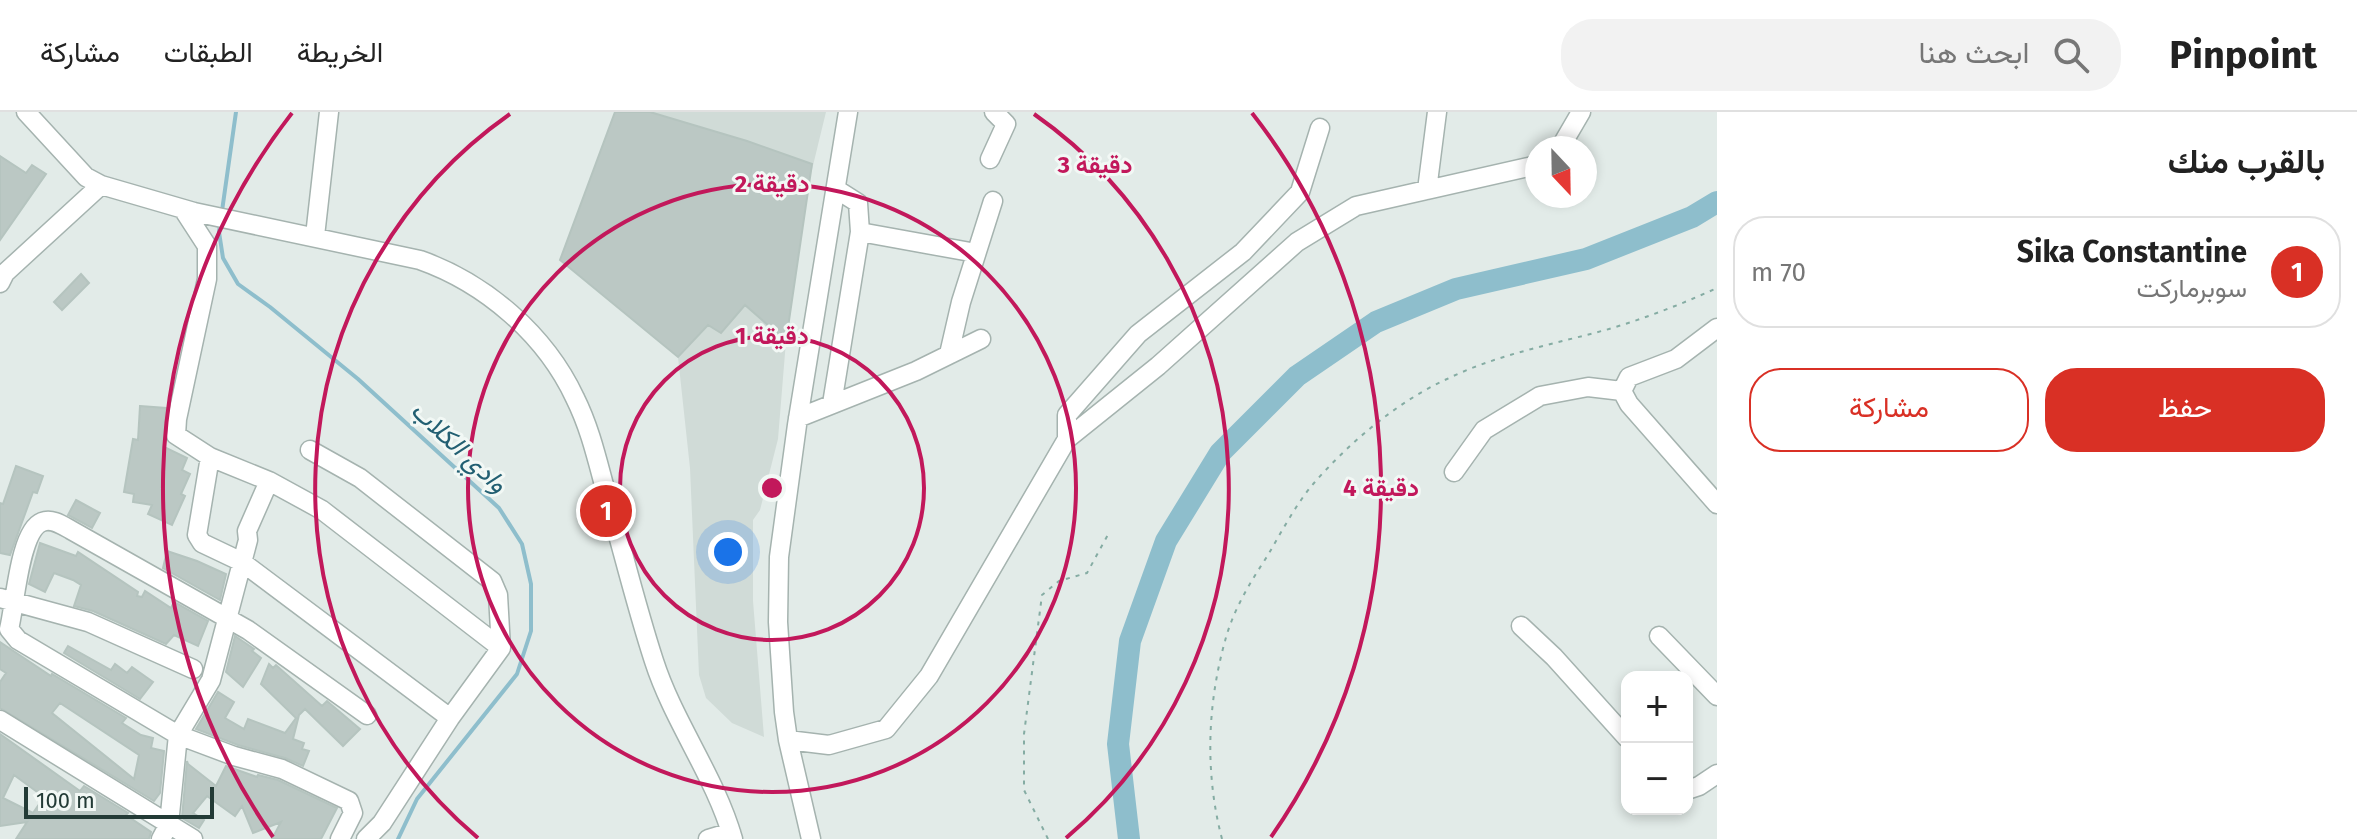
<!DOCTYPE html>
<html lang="ar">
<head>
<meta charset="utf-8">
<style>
	:root { --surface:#fff; --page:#f2f2f2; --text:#222; --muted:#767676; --line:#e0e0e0; --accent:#d93025 }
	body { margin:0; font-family:"Fira Sans",Vazirmatn,sans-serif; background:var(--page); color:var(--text); direction:rtl }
	.controls { position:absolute; right:24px; bottom:24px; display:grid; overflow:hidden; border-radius:16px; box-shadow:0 4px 12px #0003 }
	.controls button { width:72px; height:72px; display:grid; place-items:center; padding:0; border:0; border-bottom:2px solid var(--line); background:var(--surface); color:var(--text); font:40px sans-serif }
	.compass { position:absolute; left:1525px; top:24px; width:72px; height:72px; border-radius:50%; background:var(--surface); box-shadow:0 4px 12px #0003; rotate:158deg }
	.scale { position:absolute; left:24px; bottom:20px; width:190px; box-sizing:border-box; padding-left:8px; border:4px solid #233b36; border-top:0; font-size:22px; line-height:28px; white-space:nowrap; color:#233b36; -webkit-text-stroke:6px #f2f8f5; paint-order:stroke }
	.you { position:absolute; left:728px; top:440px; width:28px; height:28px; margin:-20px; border:6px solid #fff; border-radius:50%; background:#1a73e8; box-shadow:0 0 0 12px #1a73e833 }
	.badge { display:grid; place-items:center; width:52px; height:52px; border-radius:50%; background:var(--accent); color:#fff; font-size:26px; font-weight:700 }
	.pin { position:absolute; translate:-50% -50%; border:4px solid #fff; box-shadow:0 2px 8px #0006 }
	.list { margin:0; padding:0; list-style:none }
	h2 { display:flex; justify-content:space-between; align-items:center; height:104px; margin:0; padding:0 32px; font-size:34px }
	h2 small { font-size:26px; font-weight:400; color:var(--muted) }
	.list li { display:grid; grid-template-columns:52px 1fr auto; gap:24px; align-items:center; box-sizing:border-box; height:112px; margin:0 16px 16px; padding:0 16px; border:2px solid var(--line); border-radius:32px }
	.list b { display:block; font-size:30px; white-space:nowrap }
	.list p { margin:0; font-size:26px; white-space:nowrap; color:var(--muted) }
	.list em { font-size:26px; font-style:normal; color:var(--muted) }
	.actions { display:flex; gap:16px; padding:24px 32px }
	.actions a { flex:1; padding:18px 0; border:2px solid var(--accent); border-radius:32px; text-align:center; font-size:28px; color:var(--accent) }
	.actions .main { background:var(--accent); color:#fff }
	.icon { flex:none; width:44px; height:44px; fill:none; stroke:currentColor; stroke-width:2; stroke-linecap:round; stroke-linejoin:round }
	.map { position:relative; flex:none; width:1717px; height:727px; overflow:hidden; direction:ltr }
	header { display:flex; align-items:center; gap:48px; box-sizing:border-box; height:112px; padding:0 40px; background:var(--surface); border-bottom:2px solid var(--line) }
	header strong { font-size:38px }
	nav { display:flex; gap:44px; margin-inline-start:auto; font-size:28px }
	.search { width:560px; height:72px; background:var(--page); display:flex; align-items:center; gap:20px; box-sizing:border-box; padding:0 28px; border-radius:32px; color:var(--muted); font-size:30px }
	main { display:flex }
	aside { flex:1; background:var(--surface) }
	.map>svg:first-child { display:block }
</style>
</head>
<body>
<header>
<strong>Pinpoint</strong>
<div class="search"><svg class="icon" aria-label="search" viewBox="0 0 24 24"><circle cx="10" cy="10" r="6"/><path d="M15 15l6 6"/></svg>ابحث هنا</div>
<nav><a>الخريطة</a><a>الطبقات</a><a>مشاركة</a></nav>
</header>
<main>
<aside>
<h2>بالقرب منك<small></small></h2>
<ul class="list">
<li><span class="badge">1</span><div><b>Sika Constantine</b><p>سوبرماركت</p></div><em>70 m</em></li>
</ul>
<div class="actions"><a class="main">حفظ</a><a>مشاركة</a></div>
</aside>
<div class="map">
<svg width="1717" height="727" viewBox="0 0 1717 727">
	<rect width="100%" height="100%" fill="#e2ebe8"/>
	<path fill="#d0dbd7" d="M615,0H826L808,74L786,229L778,327L760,398L753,408V489L764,625L732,611L706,586L699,563L690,356L678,245L560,148Z"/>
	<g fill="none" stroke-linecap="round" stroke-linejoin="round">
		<path stroke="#8ebecc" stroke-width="4" d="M222,99L236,0
			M220,112L219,120L223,146L238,172L270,195L358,267L499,396L522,432L531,472V519L517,562L417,687L398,727"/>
		<path stroke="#8ebecc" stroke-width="22" d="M1129,727L1118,632L1130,529L1166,429L1220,341L1297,264L1376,210L1456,177L1586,147L1692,105L1717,90"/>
	</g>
	<path fill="#bbc8c4" stroke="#b5c4bf" stroke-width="2" fill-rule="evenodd" d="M615,0H650L747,29L812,52L786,229L745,193L721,221L708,213L678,245L560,148Z
		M0,44L26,61L32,53L46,62L0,128Z
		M81,162L89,171L62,198L54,190Z
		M140,294L166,296L164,335L187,346L182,358L190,362L181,382L185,384L172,413L148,402L152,393L133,390L134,382L124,380L133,327L138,328Z
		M16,354L43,364L37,381L33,380L10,443L0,441V391L3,392Z
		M76,388L100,401L92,416L68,403Z
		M40,431L76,444L78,440L138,480L137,484L142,485L145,479L171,496L174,490L208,509L198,534L174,523L166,532L93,499L74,494L81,473L73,468L54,461L45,480L29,472Z
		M167,439L197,449L226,462L220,488L163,456Z
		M235,524L254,537L252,539L261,546L243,575L226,560Z
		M0,530L51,564L52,562L126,606L122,611L141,623L153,626L151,636L164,639L160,681L154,689L0,596V570L6,561L0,557ZM60,591L139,643L134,667L52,601Z
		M68,534L111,558L115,552L127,561L132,555L153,570L140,587L64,541Z
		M269,552L273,556L276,553L322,594L327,589L360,617L343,634L305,597L299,603L293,627L304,631L302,637L309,639L303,654L285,646L238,633L196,617L218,580L234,590L225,606L244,617L248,607L285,621L296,606L261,572Z
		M0,622L80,679L84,674L128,701L126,703L151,720L149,727H16L27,710L0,714ZM14,663L44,685L33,701L3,686Z
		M187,649L188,652L216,674L226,654L257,665L258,663L278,668L337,696L321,727H272L281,710L253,721L242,694L235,704L207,684L193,701L204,708L199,716L182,706Z"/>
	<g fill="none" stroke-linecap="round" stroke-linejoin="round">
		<defs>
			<path id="minor" d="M26,0L86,65L101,73L194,100L420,148C485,171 545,222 575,286C589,314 596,343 604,373C621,431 635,491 654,549C674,611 715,664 733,727
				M1560,36L1581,0
				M990,47L1006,12L994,0
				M1427,78L1437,0
				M183,97L207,134V167L177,307L176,323L210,345L269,369L322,398L501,536
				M860,120L976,141
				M315,124L329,0
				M0,171L5,161L101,73
				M1717,216L1676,247L1629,265L1622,279L1629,292L1717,392
				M949,242L961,190L993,89
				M832,292L860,120L858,91L836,77
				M798,306L916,259L981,227
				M1067,327V303L1138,222L1243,140L1300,80L1320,16
				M310,338L360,366L492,469L498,483L501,536L450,606L382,711L366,727
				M210,345L197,423L202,431L242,450L450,606
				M1454,360L1484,318L1540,284L1588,275L1622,279
				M0,486L88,510L193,557
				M1521,514L1554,545L1627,626
				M1659,524L1717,584
				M0,608L193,727
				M788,628L829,633L886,617L929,564L1067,327L1158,254L1297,130L1356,94L1537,53
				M1687,678L1699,674L1717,662
				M161,727L169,712L178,623L211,568L248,428L247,419L269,369
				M340,727L353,701L349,689L282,657L234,644L178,623L18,528L9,517C15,495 19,419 42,410C52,406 62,413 71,418L248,518L367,603
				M708,727L731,720
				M811,727L788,628L784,600L778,510L779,445L797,313L848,0"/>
		</defs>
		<use href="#minor" stroke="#a5b3af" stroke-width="21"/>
		<path stroke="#85aca3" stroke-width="2" stroke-dasharray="4 6" stroke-linecap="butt" d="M1048,727L1024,678V622L1042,483L1059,469L1087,461L1110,419
			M1222,727C1205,662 1207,594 1225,529C1233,498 1251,469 1268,443C1282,419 1296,392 1314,371C1350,330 1397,290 1447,267C1498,242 1555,232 1609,217C1646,206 1682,192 1717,176"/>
		<use href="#minor" stroke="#fff" stroke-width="18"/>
	</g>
	<g fill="none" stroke="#c2185b" stroke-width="4">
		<circle cx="772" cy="376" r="152"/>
		<circle cx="772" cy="376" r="304"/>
		<path d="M478 726A457 457 0 0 1 510 2M1034 2A457 457 0 0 1 1066 726"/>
		<path d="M273 725A609 609 0 0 1 292 1M1252 1A609 609 0 0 1 1271 725"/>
	</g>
	<g text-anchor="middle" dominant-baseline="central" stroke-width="6" stroke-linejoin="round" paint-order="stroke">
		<g font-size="26" font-style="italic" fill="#225f72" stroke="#f2f8f5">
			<text transform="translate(459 335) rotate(43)">وادي الكلاب</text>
		</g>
	</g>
	<circle cx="772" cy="376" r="12" fill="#c2185b" stroke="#f2f8f5" stroke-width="4"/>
	<g font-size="24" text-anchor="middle" font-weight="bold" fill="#c2185b" stroke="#f2f8f5" stroke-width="6" stroke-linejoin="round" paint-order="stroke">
		<text x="1095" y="61">3 دقيقة</text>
		<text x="772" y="80">2 دقيقة</text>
		<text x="772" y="232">1 دقيقة</text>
		<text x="1381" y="384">4 دقيقة</text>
	</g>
</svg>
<div class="controls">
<button>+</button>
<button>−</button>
</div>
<svg class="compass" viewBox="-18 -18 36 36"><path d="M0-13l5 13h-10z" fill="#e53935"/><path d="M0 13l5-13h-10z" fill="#767676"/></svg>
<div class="scale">100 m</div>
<div class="you"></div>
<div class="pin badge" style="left:606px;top:399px">1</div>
</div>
</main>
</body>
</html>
